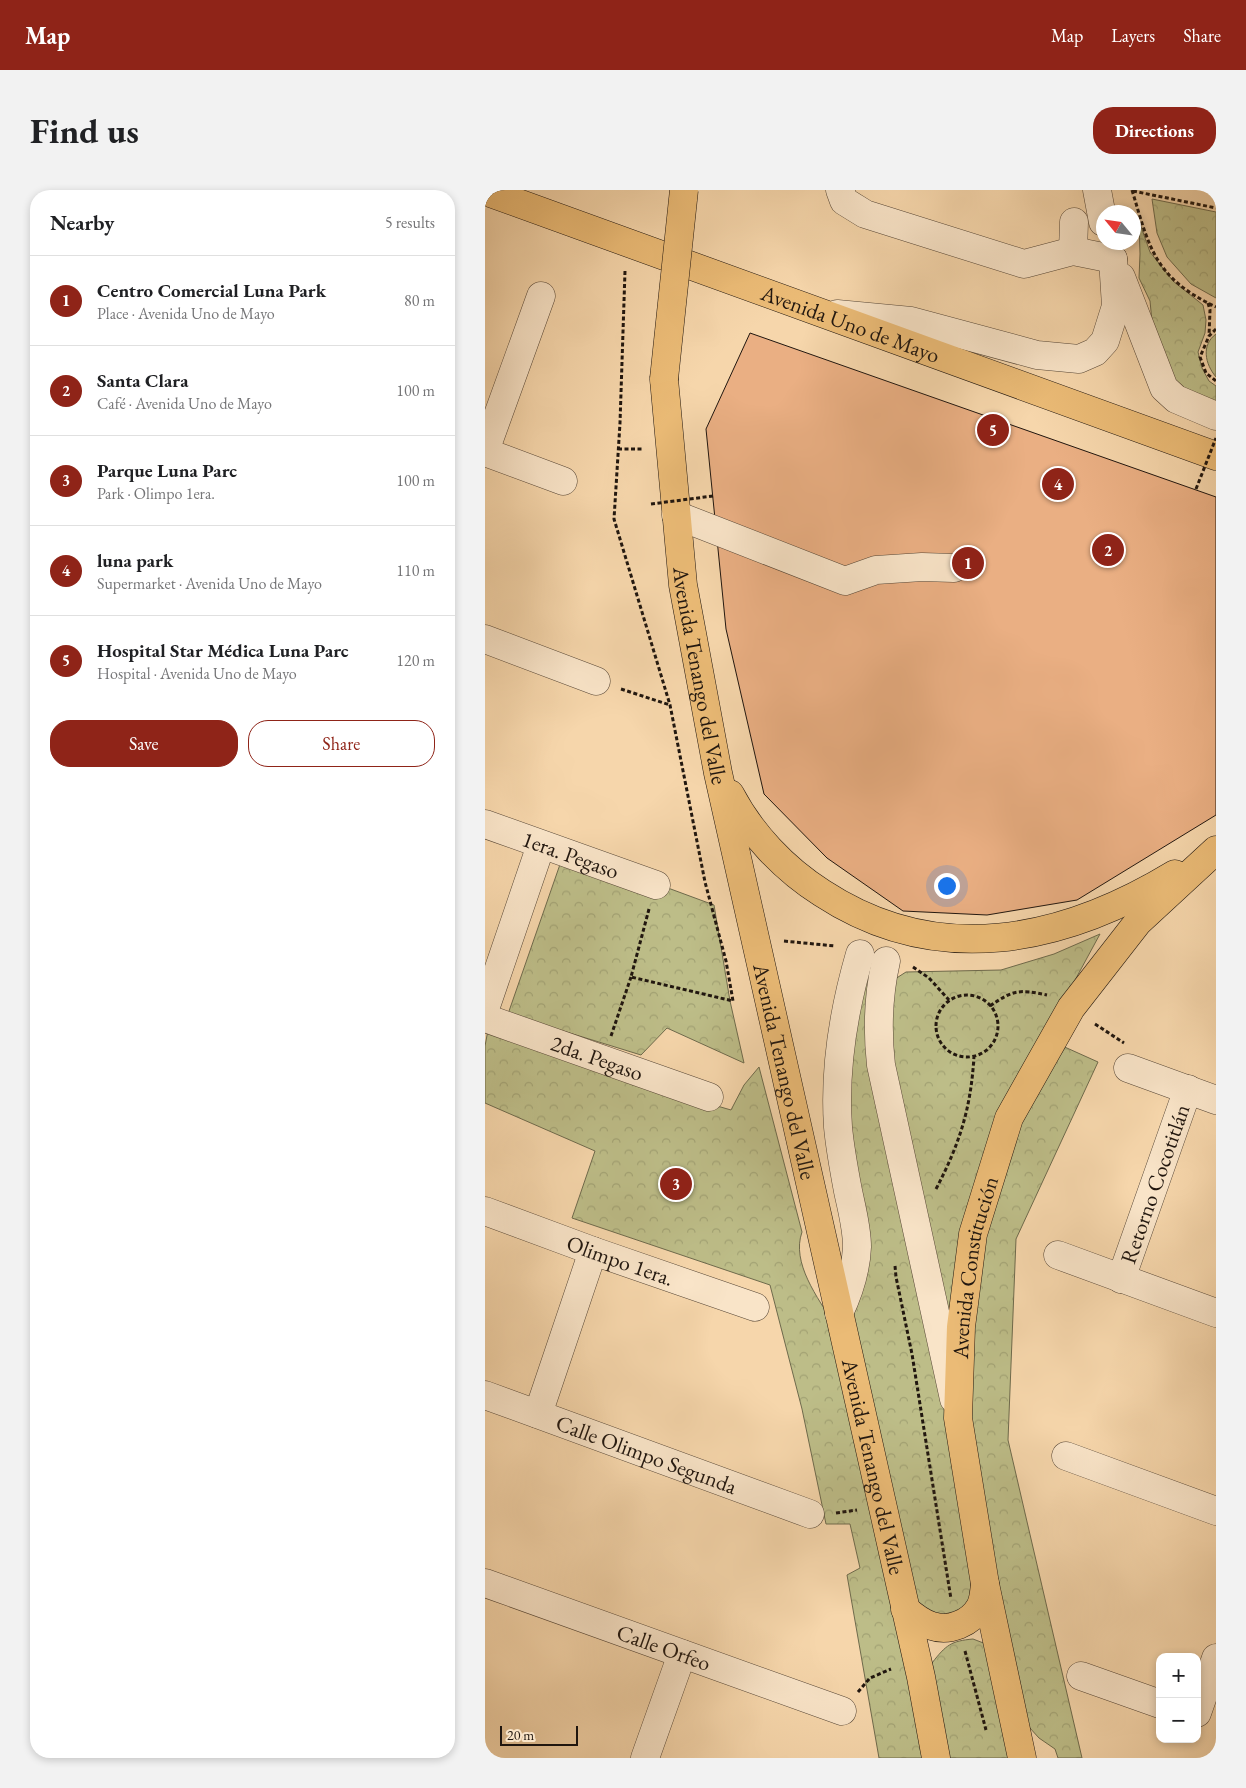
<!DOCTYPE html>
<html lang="en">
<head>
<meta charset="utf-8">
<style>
	:root { --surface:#fff; --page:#f2f2f2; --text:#202124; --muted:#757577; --line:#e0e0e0; --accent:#8f2418 }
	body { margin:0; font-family:"EB Garamond",serif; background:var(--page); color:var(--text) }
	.controls { position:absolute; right:15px; bottom:15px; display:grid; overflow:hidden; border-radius:10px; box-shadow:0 2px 8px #0003 }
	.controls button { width:45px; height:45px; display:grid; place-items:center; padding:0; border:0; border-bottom:1px solid var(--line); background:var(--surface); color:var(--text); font:25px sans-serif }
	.compass { position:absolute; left:611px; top:15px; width:45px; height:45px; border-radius:50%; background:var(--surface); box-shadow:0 2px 8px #0003; rotate:299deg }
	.scale { position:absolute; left:15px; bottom:12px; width:78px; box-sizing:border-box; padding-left:5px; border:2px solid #20160f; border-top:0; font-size:14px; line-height:18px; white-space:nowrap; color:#20160f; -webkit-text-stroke:4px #f9e4c8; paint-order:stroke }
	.you { position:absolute; left:461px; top:695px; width:18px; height:18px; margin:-12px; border:4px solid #fff; border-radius:50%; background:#1a73e8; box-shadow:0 0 0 8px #1a73e833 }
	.badge { display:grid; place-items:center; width:32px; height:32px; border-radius:50%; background:var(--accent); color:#fff; font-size:16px; font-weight:700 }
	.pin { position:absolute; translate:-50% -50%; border:2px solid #fff; box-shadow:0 1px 5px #0006 }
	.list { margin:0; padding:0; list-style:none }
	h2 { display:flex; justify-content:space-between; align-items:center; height:65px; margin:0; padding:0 20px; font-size:21px }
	h2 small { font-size:16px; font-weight:400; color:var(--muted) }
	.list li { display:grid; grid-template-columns:32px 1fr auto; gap:15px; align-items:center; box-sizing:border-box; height:90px; padding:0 20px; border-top:1px solid var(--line) }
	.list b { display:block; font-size:19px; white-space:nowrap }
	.list p { margin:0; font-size:16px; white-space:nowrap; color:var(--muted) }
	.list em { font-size:16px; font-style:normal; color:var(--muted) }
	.actions { display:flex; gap:10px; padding:15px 20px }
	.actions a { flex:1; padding:11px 0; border:1px solid var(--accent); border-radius:20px; text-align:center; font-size:18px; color:var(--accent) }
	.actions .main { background:var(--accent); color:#fff }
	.map { position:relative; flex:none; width:731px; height:1568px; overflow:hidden; border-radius:20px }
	header { display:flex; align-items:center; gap:30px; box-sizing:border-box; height:70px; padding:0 25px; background:var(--accent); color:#fff }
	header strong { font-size:24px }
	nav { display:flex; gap:28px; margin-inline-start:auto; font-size:18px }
	.intro { display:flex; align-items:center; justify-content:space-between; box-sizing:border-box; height:120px; padding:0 30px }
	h1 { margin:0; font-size:35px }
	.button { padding:12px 22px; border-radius:20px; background:var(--accent); color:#fff; font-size:18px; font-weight:700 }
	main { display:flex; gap:30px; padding:0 30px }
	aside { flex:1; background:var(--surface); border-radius:20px; box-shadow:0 2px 8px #0003 }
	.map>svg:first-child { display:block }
</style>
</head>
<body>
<header>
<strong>Map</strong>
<nav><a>Map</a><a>Layers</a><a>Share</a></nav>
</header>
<div class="intro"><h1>Find us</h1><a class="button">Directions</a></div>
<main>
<aside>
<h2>Nearby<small>5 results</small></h2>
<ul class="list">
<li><span class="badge">1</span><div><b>Centro Comercial Luna Park</b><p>Place · Avenida Uno de Mayo</p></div><em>80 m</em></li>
<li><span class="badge">2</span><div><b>Santa Clara</b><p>Café · Avenida Uno de Mayo</p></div><em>100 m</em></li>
<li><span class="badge">3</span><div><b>Parque Luna Parc</b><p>Park · Olimpo 1era.</p></div><em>100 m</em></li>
<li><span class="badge">4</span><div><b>luna park</b><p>Supermarket · Avenida Uno de Mayo</p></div><em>110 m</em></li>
<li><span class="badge">5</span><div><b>Hospital Star Médica Luna Parc</b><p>Hospital · Avenida Uno de Mayo</p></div><em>120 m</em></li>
</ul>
<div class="actions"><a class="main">Save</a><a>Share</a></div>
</aside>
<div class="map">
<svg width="731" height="1568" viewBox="0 0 731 1568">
	<defs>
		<pattern id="park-crowns" width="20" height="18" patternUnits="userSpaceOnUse" patternTransform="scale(1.25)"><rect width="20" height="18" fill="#bdbd88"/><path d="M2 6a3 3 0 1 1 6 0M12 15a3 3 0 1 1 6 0" fill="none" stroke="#a2a274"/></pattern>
	</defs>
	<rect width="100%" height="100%" fill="#f6d6ab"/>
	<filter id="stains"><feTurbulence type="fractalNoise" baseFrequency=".004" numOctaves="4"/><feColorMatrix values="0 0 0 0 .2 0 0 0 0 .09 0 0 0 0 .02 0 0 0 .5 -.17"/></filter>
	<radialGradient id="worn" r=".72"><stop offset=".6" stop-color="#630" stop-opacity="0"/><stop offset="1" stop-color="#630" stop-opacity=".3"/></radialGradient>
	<path fill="url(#park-crowns)" stroke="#6e6a4c" d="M667,9L731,22V108L706,94L682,67L672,43Z
		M654,31L665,62L688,91L718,115L721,130L720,143L713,162L717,178L724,191L731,196V225L682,188L669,152L665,111L654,88L655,64Z
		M731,144V187C720,174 716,155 731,144Z
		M80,660L229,715L245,811L259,873L182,838L156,865L23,824Z
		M615,744L518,923L469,1178L403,846L410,789L421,782L516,780L569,764Z
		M380,782L389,786L466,1222L489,1368L483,1420L437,1432L367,1129L359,901Z
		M3,840L132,887L246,920L259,895L274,877L317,1042C306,1073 333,1108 349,1134L442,1568H394L362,1385L375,1378L365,1334H341L317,1219L285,1095L87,1028L110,961L0,913V856Z
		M573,854L613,872L531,1049L523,1250L597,1568H573L570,1559L554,1548L544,1537L480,1234L490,1074L529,929Z
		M488,1449L501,1454L532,1568H463L447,1473C461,1455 466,1451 488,1449Z"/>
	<path fill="#eaaf83" stroke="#20160f" d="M265,143L731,307V625L592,710L502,725L418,721L342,668L279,604L241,439L221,239Z"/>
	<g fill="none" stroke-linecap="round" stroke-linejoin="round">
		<defs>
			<g id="minor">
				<path d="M355,0L359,11L380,24L539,74L588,61L628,69"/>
				<path d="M612,0L618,32"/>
				<path d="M588,61L589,32"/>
				<path d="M636,87L679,198L691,209L731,226"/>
				<path d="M352,124L426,131L552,165L594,169L610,162L620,151L631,116L628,69"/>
				<path d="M0,261L56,106"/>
				<path d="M0,262L78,291"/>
				<path d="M191,325L360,391L391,380L437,377L469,378"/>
				<path d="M0,449L111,491"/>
				<path id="s1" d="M0,634L171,695"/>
				<path d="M401,771C393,806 392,839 396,875L469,1209"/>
				<path d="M0,819L56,655"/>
				<path id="s2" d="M0,828L224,907"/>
				<path d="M643,878L731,910"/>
				<path id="s3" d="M0,1021L108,1061L270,1117"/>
				<path d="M573,1065L731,1123"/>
				<path id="s4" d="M636,1089L703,899"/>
				<path d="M354,1123C364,1102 371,1081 372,1057C372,1038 367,1020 363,1001C359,980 355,959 353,937C349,880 359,819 375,764"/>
				<path id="s5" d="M0,1205L325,1324"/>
				<path d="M53,1224L108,1061"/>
				<path d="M581,1266L731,1321"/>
				<path id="s6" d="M0,1393L357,1521"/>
				<path d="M596,1486L675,1514"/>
				<path d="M712,1523L731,1468"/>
				<path d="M160,1568L197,1464"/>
			</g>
			<g id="major">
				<path id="s7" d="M0,1L731,266"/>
				<path id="s8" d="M179,189L198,395L233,583L436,1487L451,1568"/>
				<path d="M245,604C266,644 299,679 337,703C453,779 578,752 690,684"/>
				<path d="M420,1419C428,1426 436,1433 447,1436C464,1442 486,1433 495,1417C499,1410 499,1402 500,1394"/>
				<path id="s9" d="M537,1568L500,1394L473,1228L476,1137L488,1044L524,928L586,818L653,732L731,660"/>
			</g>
		</defs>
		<use href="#minor" stroke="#564636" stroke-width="29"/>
		<use href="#major" stroke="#20160f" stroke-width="29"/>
		<path stroke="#20160f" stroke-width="3" stroke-dasharray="4 2.5" stroke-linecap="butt" d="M647,0C665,60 670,88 731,117
			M648,1L731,18
			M140,81L135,233L129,329L185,515L220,692L241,771L248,811L146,787L164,719
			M723,113L725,120L724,146
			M731,139L724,146L715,167L721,183L731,191
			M133,259H159
			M136,499L185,515
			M299,751L350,756
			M428,777L444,788L464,810
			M451 836a31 31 0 1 1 62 0a31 31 0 1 1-62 0Z
			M505,816C528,800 534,799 562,805
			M610,834L639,853
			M126,846L146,787
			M451,999C475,953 486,918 489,866
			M410,1076L411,1087L427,1164L466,1409
			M351,1323L372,1320
			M480,1461L501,1540
			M373,1502L385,1488L406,1479"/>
		<use href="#minor" stroke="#f9e4c8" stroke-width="28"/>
		<use href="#major" stroke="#ebbb76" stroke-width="28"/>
		<defs>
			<path id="major-bridge" d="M179,189L199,0"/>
		</defs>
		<use href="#major-bridge" stroke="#20160f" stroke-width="29" stroke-linecap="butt"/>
		<path stroke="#20160f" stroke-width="3" stroke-dasharray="4 2.5" stroke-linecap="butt" d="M711,299L731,248
			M166,314L228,306"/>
		<use href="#major-bridge" stroke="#ebbb76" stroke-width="28"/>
	</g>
	<g text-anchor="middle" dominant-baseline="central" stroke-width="5" stroke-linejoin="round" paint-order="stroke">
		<g font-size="22" fill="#20160f" stroke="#f9e4c8">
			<text stroke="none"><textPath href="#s7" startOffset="389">Avenida Uno de Mayo</textPath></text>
			<text stroke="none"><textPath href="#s8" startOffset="299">Avenida Tenango del Valle</textPath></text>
			<text stroke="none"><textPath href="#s1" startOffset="91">1era. Pegaso</textPath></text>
			<text stroke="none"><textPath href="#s2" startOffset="119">2da. Pegaso</textPath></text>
			<text stroke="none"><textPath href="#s8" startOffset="704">Avenida Tenango del Valle</textPath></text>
			<text stroke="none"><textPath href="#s4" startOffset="101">Retorno Cocotitlán</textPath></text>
			<text stroke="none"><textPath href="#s3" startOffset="144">Olimpo 1era.</textPath></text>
			<text stroke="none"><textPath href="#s9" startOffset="498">Avenida Constitución</textPath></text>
			<text stroke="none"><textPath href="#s5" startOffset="172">Calle Olimpo Segunda</textPath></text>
			<text stroke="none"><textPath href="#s8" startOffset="1109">Avenida Tenango del Valle</textPath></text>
			<text stroke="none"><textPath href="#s6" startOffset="190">Calle Orfeo</textPath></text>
		</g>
	</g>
	<rect width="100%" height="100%" filter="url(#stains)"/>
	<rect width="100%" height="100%" fill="url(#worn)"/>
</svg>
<div class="controls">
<button>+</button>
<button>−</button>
</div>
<svg class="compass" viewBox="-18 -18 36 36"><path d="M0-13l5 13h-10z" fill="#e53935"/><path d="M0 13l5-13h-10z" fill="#757577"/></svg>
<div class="scale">20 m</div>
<div class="you"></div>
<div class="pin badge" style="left:483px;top:373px">1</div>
<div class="pin badge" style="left:623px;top:360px">2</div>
<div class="pin badge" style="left:191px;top:994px">3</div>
<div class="pin badge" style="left:573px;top:294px">4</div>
<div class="pin badge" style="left:508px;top:240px">5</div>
</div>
</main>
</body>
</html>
